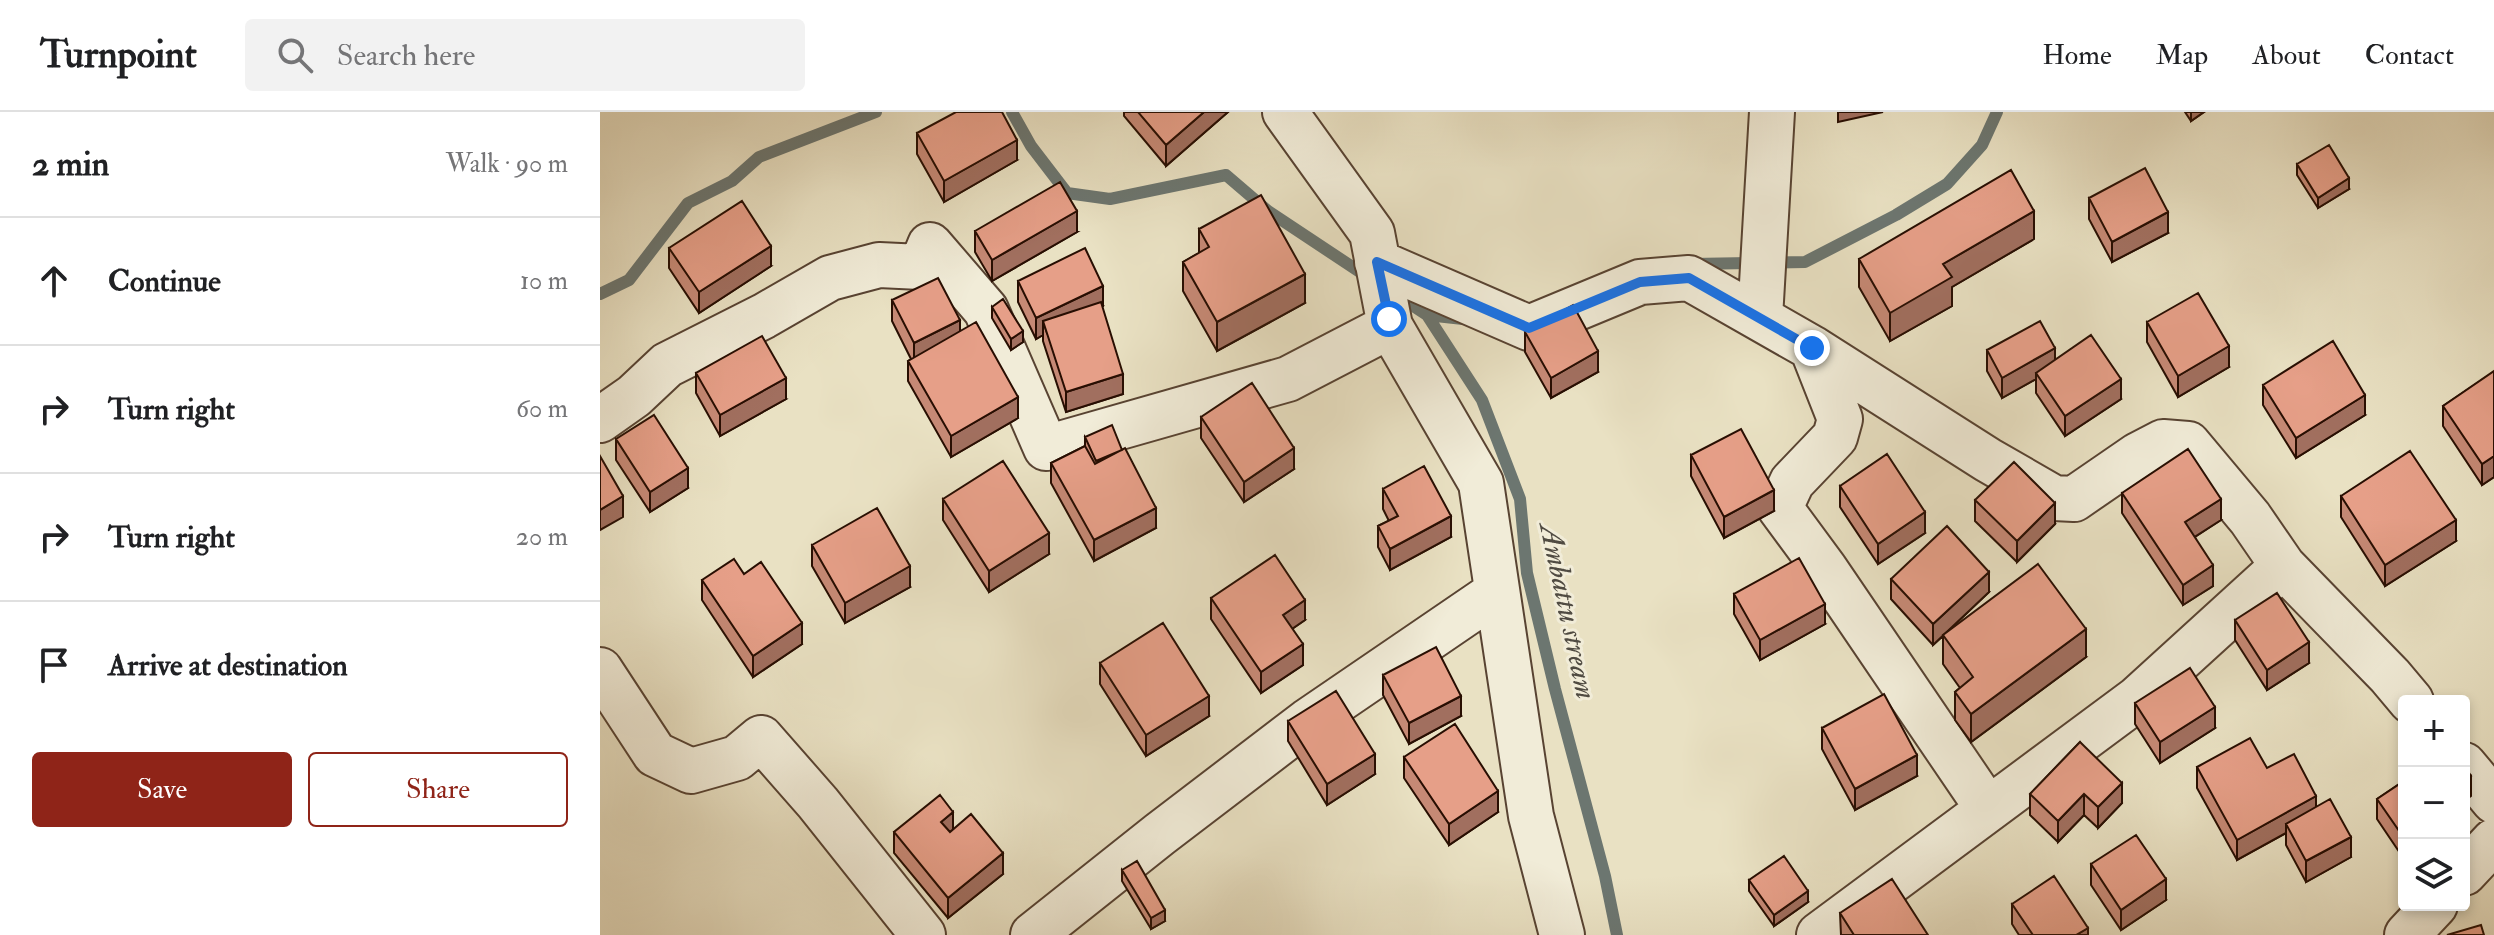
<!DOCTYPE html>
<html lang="en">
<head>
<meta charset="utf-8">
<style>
	:root { --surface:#fff; --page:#f2f2f2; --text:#202124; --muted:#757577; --line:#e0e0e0; --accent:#8f2418 }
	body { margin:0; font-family:"IM FELL Double Pica",serif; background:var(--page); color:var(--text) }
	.controls { position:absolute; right:24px; bottom:24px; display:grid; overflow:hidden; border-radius:8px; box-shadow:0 4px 12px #0003 }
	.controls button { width:72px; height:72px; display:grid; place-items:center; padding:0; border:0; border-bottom:2px solid var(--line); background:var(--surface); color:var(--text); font:40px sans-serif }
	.stop { position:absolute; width:24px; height:24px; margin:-18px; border:6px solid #1a73e8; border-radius:50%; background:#fff }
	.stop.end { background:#1a73e8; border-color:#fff; box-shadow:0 2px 8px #0008 }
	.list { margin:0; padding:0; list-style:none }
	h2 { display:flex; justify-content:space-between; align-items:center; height:104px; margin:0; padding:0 32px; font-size:34px }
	h2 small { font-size:26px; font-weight:400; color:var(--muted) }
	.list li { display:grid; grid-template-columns:52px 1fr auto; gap:24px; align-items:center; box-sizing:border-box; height:128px; padding:0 32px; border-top:2px solid var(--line) }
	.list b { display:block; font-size:30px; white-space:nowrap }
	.list em { font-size:26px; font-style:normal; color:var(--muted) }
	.actions { display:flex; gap:16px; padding:24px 32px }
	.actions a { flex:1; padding:18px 0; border:2px solid var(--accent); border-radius:8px; text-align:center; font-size:28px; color:var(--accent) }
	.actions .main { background:var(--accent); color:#fff }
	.icon { flex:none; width:44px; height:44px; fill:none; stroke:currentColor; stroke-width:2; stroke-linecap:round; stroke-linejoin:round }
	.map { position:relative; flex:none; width:1894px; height:823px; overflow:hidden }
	header { display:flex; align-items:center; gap:48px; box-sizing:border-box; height:112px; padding:0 40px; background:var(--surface); border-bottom:2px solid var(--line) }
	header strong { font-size:38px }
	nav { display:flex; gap:44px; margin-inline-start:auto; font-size:28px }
	.search { width:560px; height:72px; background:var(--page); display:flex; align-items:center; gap:20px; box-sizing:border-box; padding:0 28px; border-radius:8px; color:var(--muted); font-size:30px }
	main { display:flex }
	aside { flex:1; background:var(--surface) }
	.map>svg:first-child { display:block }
</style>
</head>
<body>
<header>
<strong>Turnpoint</strong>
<div class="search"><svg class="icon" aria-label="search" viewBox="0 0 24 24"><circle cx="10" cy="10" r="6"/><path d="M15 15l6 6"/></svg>Search here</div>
<nav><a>Home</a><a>Map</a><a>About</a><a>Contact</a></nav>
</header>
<main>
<aside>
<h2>2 min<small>Walk · 90 m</small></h2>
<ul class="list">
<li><svg class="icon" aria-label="ahead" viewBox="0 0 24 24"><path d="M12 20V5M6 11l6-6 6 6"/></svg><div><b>Continue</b></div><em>10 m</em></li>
<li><svg class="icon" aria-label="right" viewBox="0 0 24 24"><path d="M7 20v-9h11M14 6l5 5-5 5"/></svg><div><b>Turn right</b></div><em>60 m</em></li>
<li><svg class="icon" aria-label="right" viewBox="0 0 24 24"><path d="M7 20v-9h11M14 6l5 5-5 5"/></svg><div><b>Turn right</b></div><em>20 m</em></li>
<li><svg class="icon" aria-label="arrive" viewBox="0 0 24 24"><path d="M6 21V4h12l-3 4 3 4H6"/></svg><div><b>Arrive at destination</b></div></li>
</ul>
<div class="actions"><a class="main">Save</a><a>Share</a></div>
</aside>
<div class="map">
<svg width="1894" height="823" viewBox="0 0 1894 823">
	<rect width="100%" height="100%" fill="#e9e1c3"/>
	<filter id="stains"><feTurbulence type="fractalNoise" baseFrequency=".0025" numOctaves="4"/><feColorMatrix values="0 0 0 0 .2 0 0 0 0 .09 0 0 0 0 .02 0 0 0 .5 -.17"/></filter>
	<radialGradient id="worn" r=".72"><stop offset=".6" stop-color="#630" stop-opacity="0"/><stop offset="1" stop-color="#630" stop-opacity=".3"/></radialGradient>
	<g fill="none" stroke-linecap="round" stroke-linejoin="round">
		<path stroke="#6c7670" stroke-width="12" d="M412,0L431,34L467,81L510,87L626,63L668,99L769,166
			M1091,152L1205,150L1296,103L1347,72L1382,33L1397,0
			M0,182L29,168L88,91L132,69L159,45L276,0
			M795,182L827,203L882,288L920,387L927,461L955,577L1005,764L1017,823
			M827,203L863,207"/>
		<defs>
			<path id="minor" d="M685,0L772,121L790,214L881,371L931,704L962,823
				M777,150L929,216L1040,170L1089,166L1212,236L1388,348L1454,386L1474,387L1538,343L1563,330L1588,332L1650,406L1683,454
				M1160,206L1172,0
				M1212,236L1240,307L1235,325L1192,370L1180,396L1225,457L1388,697
				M0,308L34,284L67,253L164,204L230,166L279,153L321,155L330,133L386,198L446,336L688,267L790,214
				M0,558L55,642L91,659L137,646L161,626L218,691L323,823
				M1864,653L1894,689
				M1864,761L1894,729
				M433,823L560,722L708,609L897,480
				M1219,823L1537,587L1683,454L1790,564L1811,589
				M1807,823L1835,793"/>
		</defs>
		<use href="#minor" stroke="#584332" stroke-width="48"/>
		<use href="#minor" stroke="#f1ecd8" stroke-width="44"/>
	</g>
	<path fill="#c68975" stroke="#280e02" stroke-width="2" d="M524,0H628L566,54L524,4Z
		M1585,0H1604L1591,9Z
		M317,21L417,48L344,90L317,42Z
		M1697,52L1749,77L1718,96L1697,63Z
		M1489,86L1568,121L1512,150L1489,107Z
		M599,117L705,191L617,239L583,179V150L599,141Z
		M375,119L477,120L392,169L375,140Z
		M1434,127L1352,175V194L1290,229L1259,175V147Z
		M69,136L171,154L99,201L69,156Z
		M418,169L503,194L502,195L523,282L466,300L443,229V223L436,227L418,190Z
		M292,188L360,219L418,306L351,345L308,269V249L311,247L292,209Z
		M392,195L423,230L411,238L392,206Z
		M1547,210L1629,255L1578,285L1547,230Z
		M925,220L998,260L951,286L925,240Z
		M1387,238L1455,248L1521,287L1465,324L1436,281V267L1402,286L1387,259Z
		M1894,260V365L1882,373L1843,314V294Z
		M96,261L186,287L120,324L96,281Z
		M1663,273L1765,303L1696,346L1663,293Z
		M601,305L694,357L644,390L601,326Z
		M485,325L556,416L494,449L451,371V351L485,334Z
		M16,327L88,376L50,400L16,348Z
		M1091,343L1174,399L1124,426L1091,364Z
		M1240,374L1325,421L1278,452L1240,395Z
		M783,377L851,425L790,458L778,435V414L789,409L783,397Z
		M1522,381L1621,408L1595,425L1613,474L1583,493L1522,401Z
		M1741,384L1856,429L1785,474L1741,405Z
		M343,387L449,442L389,480L343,408Z
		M1375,388L1455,412L1417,450L1375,409Z
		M212,433L310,475L245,511L212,454Z
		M144,462L202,532L153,565L102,488V468Z
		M1291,467L1389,480L1346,521L1486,545L1371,630L1355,608V580L1360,576L1343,552V524L1333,533L1291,487Z
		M1134,482L1225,512L1160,548L1134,502Z
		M611,486L705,508L692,517L703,553L661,581L611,507Z
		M1635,508L1709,551L1667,578L1635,528Z
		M500,551L609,604L546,644L500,572Z
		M783,563L861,604L809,632L783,583Z
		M1535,591L1615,616L1560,651L1535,612Z
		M688,609L775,662L727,693L688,629Z
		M1222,616L1317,664L1255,698L1222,637Z
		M1480,630L1522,691L1498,716L1484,703L1458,730L1430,703V682Z
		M804,645L898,700L849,733L804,666Z
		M1804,648V747L1777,707V687L1802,670V650Z
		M1597,655L1667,656L1716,695L1751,745L1706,770L1686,733V721L1637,748L1597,676Z
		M353,717L403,762L348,806L294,741V720Z
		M1491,752L1566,788L1521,818L1491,773Z
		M522,758L565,809L551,817L522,769Z
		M1149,768L1208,790L1174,814L1149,779Z
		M1412,792L1488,823H1419L1412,812Z
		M1240,801L1328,823H1241Z"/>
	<path fill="#a16f5f" stroke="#280e02" stroke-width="2" d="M604,0H628L566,54V33Z
		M1238,0H1283L1238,10Z
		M1591,0H1604L1591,9Z
		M417,28V48L344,90V69Z
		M1749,66V77L1718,96V86Z
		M477,99V120L392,169V148Z
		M1434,99V127L1352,175V194L1290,229V201L1343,152Z
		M1568,100V121L1512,150V130Z
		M171,134V154L99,201V180Z
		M705,162V191L617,239V210Z
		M503,174V194L447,221L443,209V223L436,227V206Z
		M360,208V229L314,252V231Z
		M423,219V230L411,238V227Z
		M1629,234V255L1578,285V264Z
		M1455,236V257L1436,261V267L1402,286V266Z
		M998,239V260L951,286V266Z
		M523,262V282L466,300V280Z
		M186,266V287L120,324V303Z
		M1521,267V287L1465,324V304Z
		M1765,283V303L1696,346V326Z
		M418,285V306L351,345V324Z
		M694,336V357L644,390V370Z
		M1894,344V365L1882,373V352Z
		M88,356V376L50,400V380Z
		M1174,378V399L1124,426V405Z
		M23,384V405L0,418V398Z
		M1621,387V408L1585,431V410Z
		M1455,391V412L1417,450V429Z
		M556,396V416L494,449V428Z
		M1325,400V421L1278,452V432Z
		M851,404V425L790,458V437Z
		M1856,408V429L1785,474V453Z
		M449,421V442L389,480V459Z
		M1613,453V474L1583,493V473Z
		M310,454V475L245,511V491Z
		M1389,460V480L1333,533V512Z
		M705,488V508L683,523V503Z
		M1225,492V512L1160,548V528Z
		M202,511V532L153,565V544Z
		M1486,517V545L1371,630V602Z
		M1709,530V551L1667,578V558Z
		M703,532V553L661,581V560Z
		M609,584V604L546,644V623Z
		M861,584V604L809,632V611Z
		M1615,595V616L1560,651V630Z
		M775,642V662L727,693V672Z
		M1317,643V664L1255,698V677Z
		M1871,664V684L1864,689V668Z
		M1522,671V691L1498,716V695Z
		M898,679V700L849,733V712Z
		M1484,682V703L1458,730V709Z
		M1716,684V704L1686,712V721L1637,748V728Z
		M353,700V721L341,730V710Z
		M1751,725V745L1706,770V749Z
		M403,741V762L348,806V786Z
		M1566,767V788L1521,818V798Z
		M1208,779V790L1174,814V803Z
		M565,798V809L551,817V806Z
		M1488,816V823H1476Z"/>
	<path fill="#e69f88" stroke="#280e02" stroke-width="2" d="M356,0H402L417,28L344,69L317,21Z
		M538,0H604L566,33Z
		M1729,33L1749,66L1718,86L1697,52Z
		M1545,56L1568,100L1512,130L1489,86Z
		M1411,58L1434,99L1343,152L1352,165L1290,201L1259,147Z
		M460,70L477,99L392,148L375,119Z
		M661,83L705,162L617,210L583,150L609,135L599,117Z
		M142,89L171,134L99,180L69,136Z
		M485,136L503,174L436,206L418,169Z
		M338,166L360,208L314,231L292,188Z
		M1598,181L1629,234L1578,264L1547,210Z
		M403,187L423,219L411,227L392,195Z
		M501,190L523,262L466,280L443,209Z
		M973,193L998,239L951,266L925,220Z
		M1440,209L1455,236L1402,266L1387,238Z
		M376,210L418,285L351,324L308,249Z
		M1491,223L1521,267L1465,304L1436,261Z
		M162,224L186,266L120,303L96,261Z
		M1733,229L1765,283L1696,326L1663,273Z
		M1894,259V344L1882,352L1843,294Z
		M652,271L694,336L644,370L601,305Z
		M54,303L88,356L50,380L16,327Z
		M512,313L522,338L496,349L485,325Z
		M1141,317L1174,378L1124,405L1091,343Z
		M485,334L495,352L525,336L556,396L494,428L451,351Z
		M1588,337L1621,387L1585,410L1613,453L1583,473L1522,381Z
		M1810,339L1856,408L1785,453L1741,384Z
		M1287,342L1325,400L1278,432L1240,374Z
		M0,344L23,384L0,398Z
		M403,349L449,421L389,459L343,387Z
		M1414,350L1455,391L1417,429L1375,388Z
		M824,354L851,404L790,437L778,414L798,404L783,377Z
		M277,396L310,454L245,491L212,433Z
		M1347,414L1389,460L1333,512L1291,467Z
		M675,443L705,488L683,503L703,532L661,560L611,486Z
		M1199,446L1225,492L1160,528L1134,482Z
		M134,447L144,462L161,450L202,511L153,544L102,468Z
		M1438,452L1486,517L1371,602L1355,580L1373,565L1343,523Z
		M1677,481L1709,530L1667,558L1635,508Z
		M563,511L609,584L546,623L500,551Z
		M836,535L861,584L809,611L783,563Z
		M1590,556L1615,595L1560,630L1535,591Z
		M736,579L775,642L727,672L688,609Z
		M1284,582L1317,643L1255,677L1222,616Z
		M855,612L898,679L849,712L804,645Z
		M1650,626L1667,656L1694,642L1716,684L1637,728L1597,655Z
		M1480,630L1522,671L1498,695L1484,682L1458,709L1430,682Z
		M1864,653L1871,664L1864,668Z
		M1804,669V726L1777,687Z
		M340,683L353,700L341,710L350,720L371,702L403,741L348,786L294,720Z
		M1730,687L1751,725L1706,749L1686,712Z
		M1536,723L1566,767L1521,798L1491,752Z
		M1184,744L1208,779L1174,803L1149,768Z
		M537,749L565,798L551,806L522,758Z
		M1454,764L1488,816L1476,823H1433L1412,792Z
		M1292,767L1328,823H1254L1240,801Z
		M1881,813L1884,823H1847Z"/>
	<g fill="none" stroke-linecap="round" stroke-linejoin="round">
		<path stroke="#1a73e8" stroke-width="10" d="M789,207L777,150L929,216L1040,170L1089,166L1212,236"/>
	</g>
	<g text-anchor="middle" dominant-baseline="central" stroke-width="6" stroke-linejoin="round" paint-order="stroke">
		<g font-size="30" font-style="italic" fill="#504b42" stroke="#f1ecd8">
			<text transform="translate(968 499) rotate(78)">Ambattu stream</text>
		</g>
	</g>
	<rect width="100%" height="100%" filter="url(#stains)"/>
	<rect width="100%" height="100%" fill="url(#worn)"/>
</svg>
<div class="controls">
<button>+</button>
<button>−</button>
<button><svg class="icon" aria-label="layers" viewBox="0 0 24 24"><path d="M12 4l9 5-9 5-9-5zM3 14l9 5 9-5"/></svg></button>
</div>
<div class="stop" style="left:789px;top:207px"></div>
<div class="stop end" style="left:1212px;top:236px"></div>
</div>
</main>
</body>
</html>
